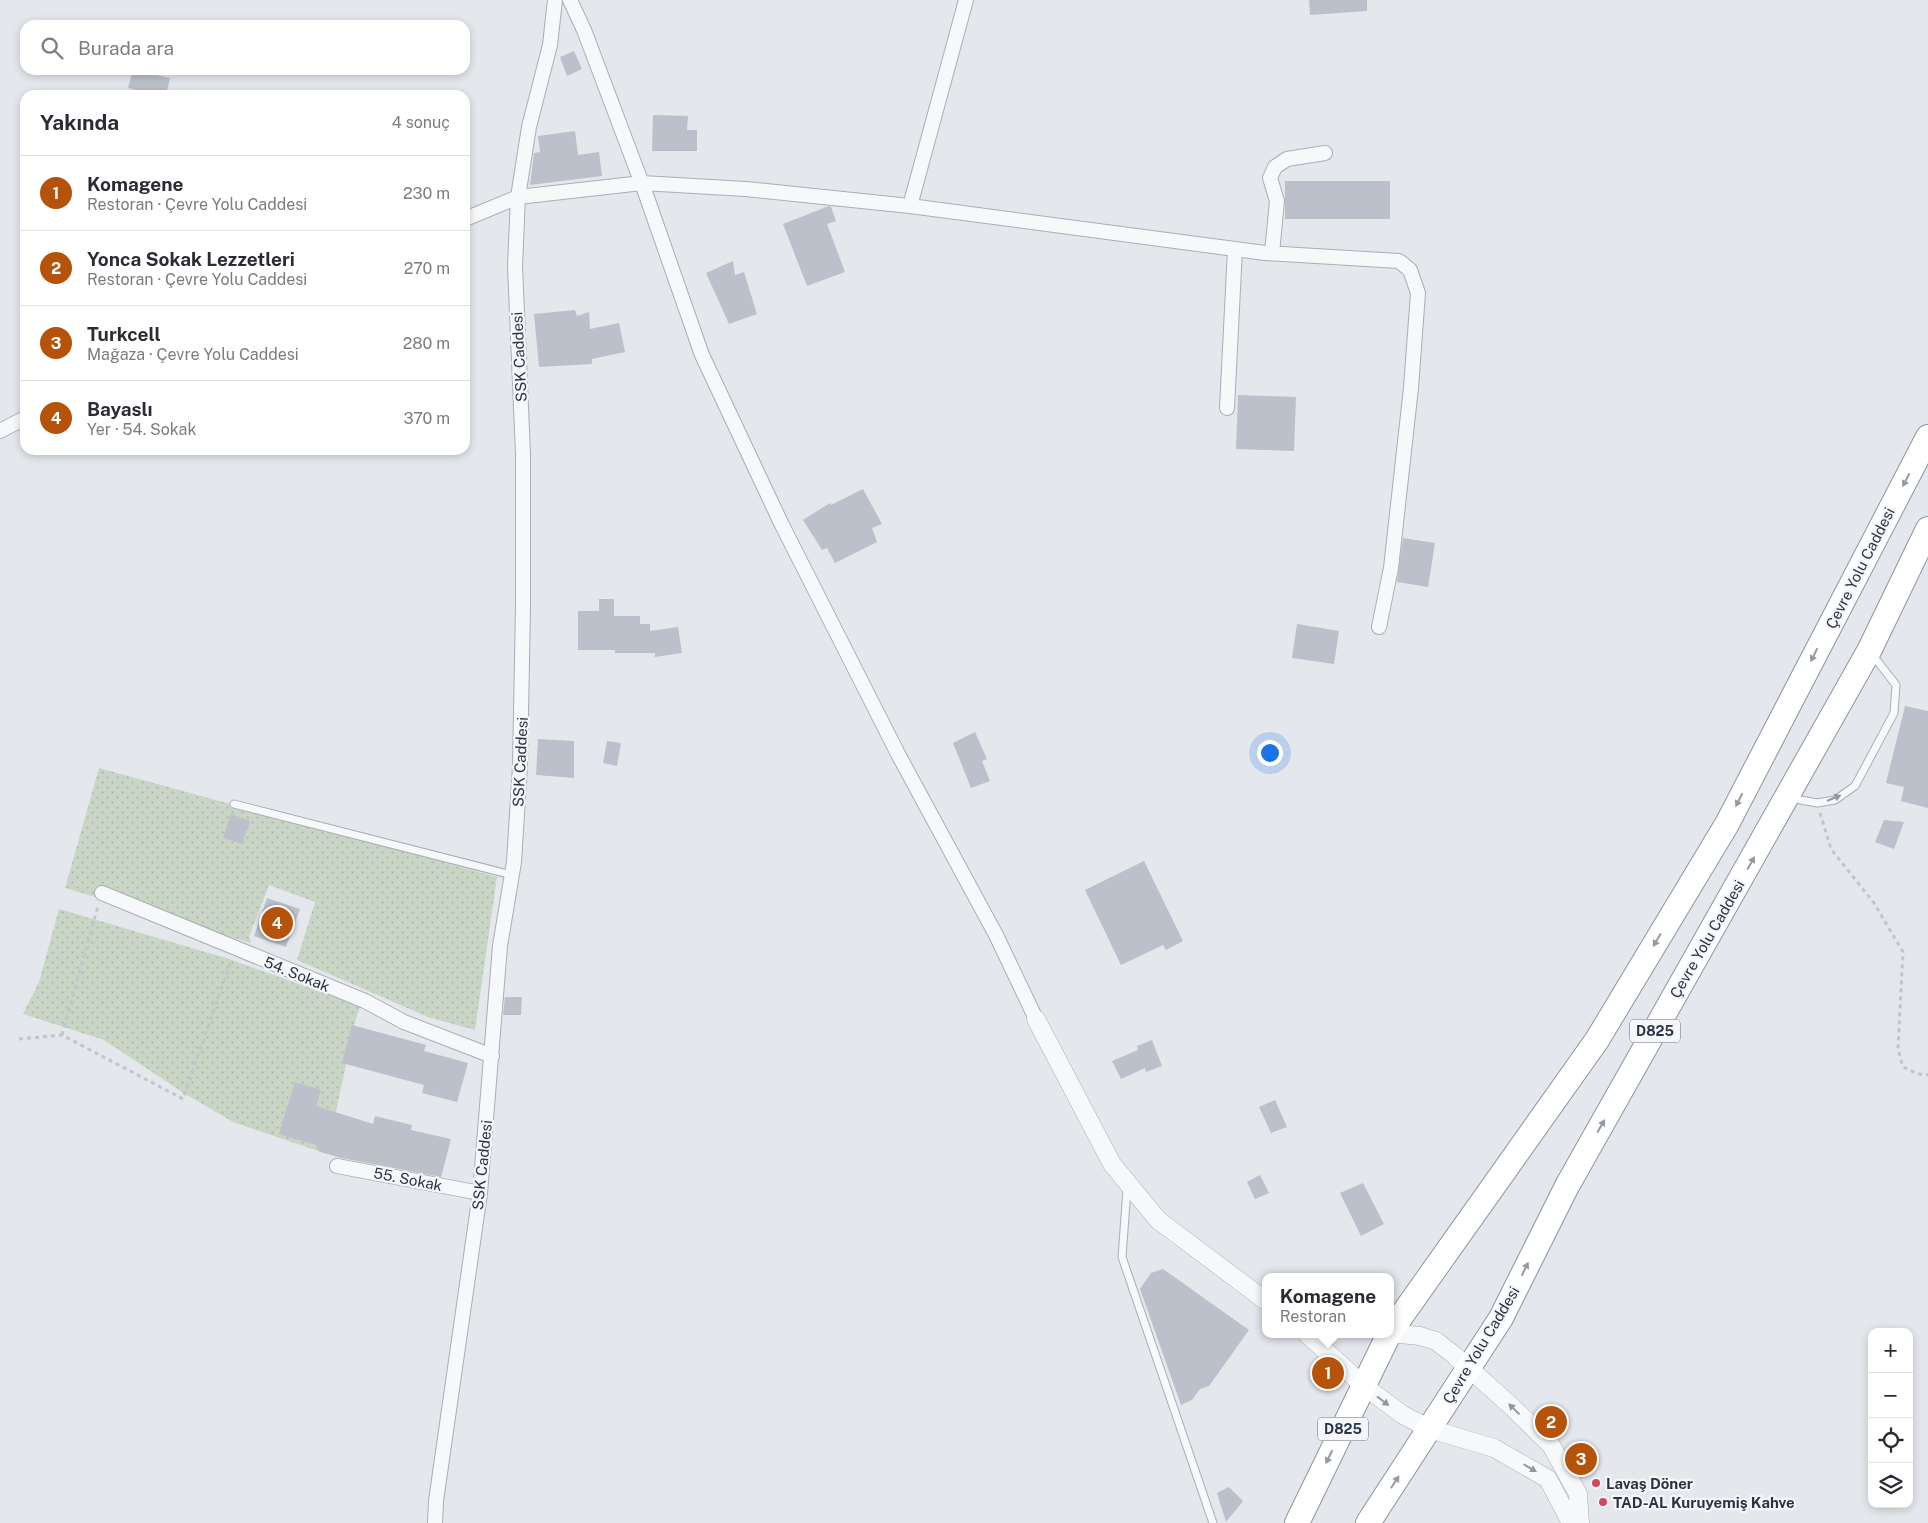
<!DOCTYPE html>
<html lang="tr">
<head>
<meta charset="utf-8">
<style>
	:root { --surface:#fff; --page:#f7f7f7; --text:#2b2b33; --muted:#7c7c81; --line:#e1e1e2; --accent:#b45309 }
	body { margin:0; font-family:"Public Sans",sans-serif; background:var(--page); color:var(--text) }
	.controls { position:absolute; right:15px; bottom:15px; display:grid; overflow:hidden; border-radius:10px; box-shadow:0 2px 8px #0003 }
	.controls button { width:45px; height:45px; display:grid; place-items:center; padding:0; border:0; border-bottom:1px solid var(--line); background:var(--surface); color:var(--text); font:25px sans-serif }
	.you { position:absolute; left:1269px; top:752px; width:18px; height:18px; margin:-12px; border:4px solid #fff; border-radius:50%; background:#1a73e8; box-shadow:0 0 0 8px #1a73e833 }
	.badge { display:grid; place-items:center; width:32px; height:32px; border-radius:50%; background:var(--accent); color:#fff; font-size:16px; font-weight:700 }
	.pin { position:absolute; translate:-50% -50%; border:2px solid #fff; box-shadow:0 1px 5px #0006 }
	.popup { position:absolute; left:1262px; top:1273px; width:132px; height:65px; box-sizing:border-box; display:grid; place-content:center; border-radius:10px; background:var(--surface); filter:drop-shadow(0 1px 4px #0005); font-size:16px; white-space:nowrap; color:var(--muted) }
	.popup b { font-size:19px; color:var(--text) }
	.popup::after { content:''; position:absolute; left:50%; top:100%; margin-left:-10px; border:10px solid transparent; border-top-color:var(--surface) }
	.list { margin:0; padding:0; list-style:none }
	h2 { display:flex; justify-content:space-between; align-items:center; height:65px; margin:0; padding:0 20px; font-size:21px }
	h2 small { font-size:16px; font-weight:400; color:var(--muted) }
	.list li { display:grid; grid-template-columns:32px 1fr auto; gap:15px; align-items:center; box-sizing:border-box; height:75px; padding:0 20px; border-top:1px solid var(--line) }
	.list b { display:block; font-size:19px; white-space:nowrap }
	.list p { margin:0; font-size:16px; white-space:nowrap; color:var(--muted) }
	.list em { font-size:16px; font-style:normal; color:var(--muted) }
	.icon { flex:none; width:28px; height:28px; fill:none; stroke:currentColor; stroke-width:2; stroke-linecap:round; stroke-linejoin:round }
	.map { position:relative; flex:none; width:1928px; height:1523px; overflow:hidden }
	.search { position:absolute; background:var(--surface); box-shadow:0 2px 8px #0003; left:20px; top:20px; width:450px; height:55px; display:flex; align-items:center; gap:12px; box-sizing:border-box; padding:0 18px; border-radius:15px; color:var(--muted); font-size:19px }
	.panel { position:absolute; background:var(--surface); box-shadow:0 2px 8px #0003; left:20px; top:90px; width:450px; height:365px; border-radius:15px }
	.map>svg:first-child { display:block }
</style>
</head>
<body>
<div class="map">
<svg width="1928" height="1523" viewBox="0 0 1928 1523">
	<defs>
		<pattern id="green-dots" width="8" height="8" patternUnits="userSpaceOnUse" patternTransform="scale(1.25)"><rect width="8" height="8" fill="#c9d6c5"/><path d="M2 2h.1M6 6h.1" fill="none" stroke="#adb8ab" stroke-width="1.8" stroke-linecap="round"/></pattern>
	</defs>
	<rect width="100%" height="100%" fill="#e4e7ec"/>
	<path fill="url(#green-dots)" d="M99,768L497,877L475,1030L428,1017L297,960L315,902L269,885L249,937L251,943L65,888Z
		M59,909L226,958L360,1006L355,1022L327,1154L233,1122L182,1092L104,1040L23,1014L39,982Z"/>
	<path fill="#bbc0ca" d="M1309,0H1367V11L1310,15Z
		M574,51L582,69L567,76L560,57Z
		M133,70L170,78L166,95H155L128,88Z
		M653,115L688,116L687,130H697V151H652Z
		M575,131L578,155L599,152L602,176L530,185L534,153L540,152L538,136Z
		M1285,181H1390V219H1285Z
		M829,206L831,207L836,221L827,224L845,272L807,286L783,224Z
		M733,261L735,275L744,272L757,314L729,324L706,273Z
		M575,310L577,316L589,312L590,329L619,323L625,352L592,359V364L539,367L534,314Z
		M1238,395L1296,397L1294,451L1236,449Z
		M863,489L882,524L872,528L877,542L835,563L827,548L822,550L803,520L830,503L831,505Z
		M1403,538L1435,543L1428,587L1397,582Z
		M599,599H614V616H640V624H650V631L678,627L682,653L655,657V653H615V650H578V611H599Z
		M1297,624L1339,631L1334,664L1292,658Z
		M1905,706L1928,711V808L1901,801L1904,787L1886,783Z
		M975,732L987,759L982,761L990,781L971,788L953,743Z
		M538,739L574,741V778L536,775Z
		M607,741L621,743L617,766L603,763Z
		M231,814L250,821L242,844L223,838Z
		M1884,820L1904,822L1894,849L1875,842Z
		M1144,861L1183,941L1166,950L1163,945L1121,965L1085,890Z
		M267,898L300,909L286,947L254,936Z
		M505,997H522L521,1015H503Z
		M352,1025L426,1045L424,1051L468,1063L457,1102L422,1093L424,1085L342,1063Z
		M1152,1040L1162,1066L1146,1072L1145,1068L1121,1079L1112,1061L1138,1050L1137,1046Z
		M295,1082L321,1090L316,1106L373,1124L375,1116L412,1125L411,1130L451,1139L441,1177L341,1158L318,1151L319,1146L279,1134Z
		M1275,1100L1287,1127L1271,1133L1259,1107Z
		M1260,1175L1269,1193L1255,1199L1247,1182Z
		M1363,1183L1384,1224L1361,1236L1340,1193Z
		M1163,1269L1249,1330L1209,1386L1200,1389L1192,1400L1181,1405L1140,1289L1151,1273Z
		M1229,1487L1243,1501L1226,1522L1217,1493Z"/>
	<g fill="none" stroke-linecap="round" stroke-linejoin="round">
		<defs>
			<path id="service" d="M1790,798L1817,803L1835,800L1855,786L1894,713L1896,685L1871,653
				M234,804L512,875
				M1127,1189L1122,1257L1213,1523"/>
			<path id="minor" d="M570,0L584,30L644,189L702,355L781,523L898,754L996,935L1036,1019
				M910,206L966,0
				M465,219L518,197L642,183L746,189L910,206L1265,253L1399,261L1410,270L1418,293L1411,388L1391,568L1379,627
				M1272,253L1277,201L1270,178L1275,167L1287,159L1325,153
				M1227,408L1235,249
				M0,431L25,418
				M102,893L365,1001L404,1022L492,1056
				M337,1166L480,1193
				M435,1523L436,1501L480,1193L500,946L514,862L520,766L523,607V454L515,266L518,197L529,127L550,45L555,0"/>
			<path id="tertiary" d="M1036,1019L1112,1164L1158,1220L1266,1301
				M1390,1333L1420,1336L1436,1341L1454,1355L1510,1405L1551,1445L1578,1494L1580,1523
				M1307,1334L1364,1386L1403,1415L1430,1429L1494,1448L1548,1479L1571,1523"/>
			<path id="trunk" d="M1390,1332L1597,1040L1727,824L1928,437
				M1297,1523L1389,1334
				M1368,1523L1501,1318L1567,1186L1869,651L1928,529"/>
		</defs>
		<use href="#service" stroke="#a9aeb7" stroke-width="9"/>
		<use href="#minor" stroke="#a9aeb7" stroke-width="16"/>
		<use href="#tertiary" stroke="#a9aeb7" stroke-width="19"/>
		<use href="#trunk" stroke="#8b94a3" stroke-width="26"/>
		<path stroke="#c2c5cb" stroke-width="3" stroke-dasharray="4 4" stroke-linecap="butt" d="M1820,813L1831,849L1874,903L1903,952L1898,1049L1903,1067L1918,1074L1928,1075
			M62,1035L98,906
			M19,1039L62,1035L183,1099L231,961"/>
		<use href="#service" stroke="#f7f8fa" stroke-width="7"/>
		<use href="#minor" stroke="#f7f8fa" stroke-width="14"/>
		<use href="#tertiary" stroke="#f7f8fa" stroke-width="18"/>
		<use href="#trunk" stroke="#fff" stroke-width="24"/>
	</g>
	<defs><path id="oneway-solid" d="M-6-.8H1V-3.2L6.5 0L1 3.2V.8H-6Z" transform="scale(1.25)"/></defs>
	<g fill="#959aa2">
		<use href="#oneway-solid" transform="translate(1906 480) rotate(117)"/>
		<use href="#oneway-solid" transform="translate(1814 655) rotate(117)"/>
		<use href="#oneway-solid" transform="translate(1739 800) rotate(117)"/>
		<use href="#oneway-solid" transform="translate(1751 863) rotate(-61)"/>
		<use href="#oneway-solid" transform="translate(1657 940) rotate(121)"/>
		<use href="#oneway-solid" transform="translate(1601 1126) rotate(-60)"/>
		<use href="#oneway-solid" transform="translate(1525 1269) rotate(-64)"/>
		<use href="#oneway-solid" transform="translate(1329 1457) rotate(116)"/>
		<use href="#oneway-solid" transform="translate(1395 1482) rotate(-57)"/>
	</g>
	<g fill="#9196a0">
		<use href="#oneway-solid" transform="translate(1834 798) rotate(-22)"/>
		<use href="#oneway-solid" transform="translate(1383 1401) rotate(37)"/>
		<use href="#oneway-solid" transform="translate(1514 1409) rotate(-136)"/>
		<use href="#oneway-solid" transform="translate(1530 1468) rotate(30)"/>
	</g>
	<g fill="#d1495b" stroke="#f4f6f9" stroke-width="2">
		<circle cx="1596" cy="1483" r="5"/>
		<circle cx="1603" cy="1502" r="5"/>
	</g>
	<g text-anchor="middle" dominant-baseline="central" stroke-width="4.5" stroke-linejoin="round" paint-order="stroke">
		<g fill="#f4f6f9" stroke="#676e7b" stroke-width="1">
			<rect x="1630" y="1019.5" width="50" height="23" rx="4"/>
			<rect x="1318" y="1417.5" width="50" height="23" rx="4"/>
		</g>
		<g font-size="14" font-weight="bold" fill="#2b3445">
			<text x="1655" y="1031">D825</text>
			<text x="1343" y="1429">D825</text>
		</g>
		<g font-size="15" fill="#2b3445" stroke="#f4f6f9">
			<text transform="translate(519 357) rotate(-93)">SSK Caddesi</text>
			<text transform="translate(1860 568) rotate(-63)">Çevre Yolu Caddesi</text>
			<text transform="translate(520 762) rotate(-87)">SSK Caddesi</text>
			<text transform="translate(1707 939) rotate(-60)">Çevre Yolu Caddesi</text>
			<text transform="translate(297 974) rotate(22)">54. Sokak</text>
			<text transform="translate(482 1165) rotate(-84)">SSK Caddesi</text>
			<text transform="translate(408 1179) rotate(11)">55. Sokak</text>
			<text transform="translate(1481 1345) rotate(-59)">Çevre Yolu Caddesi</text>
		</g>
		<g font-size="15" font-weight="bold" fill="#2b3445" stroke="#f4f6f9" text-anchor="start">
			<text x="1606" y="1483">Lavaş Döner</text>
			<text x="1613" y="1502">TAD-AL Kuruyemiş Kahve</text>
		</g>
	</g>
</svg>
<div class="controls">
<button>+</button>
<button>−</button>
<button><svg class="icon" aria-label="locate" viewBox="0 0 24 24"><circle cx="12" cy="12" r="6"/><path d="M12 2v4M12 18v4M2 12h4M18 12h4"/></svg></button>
<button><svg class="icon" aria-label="layers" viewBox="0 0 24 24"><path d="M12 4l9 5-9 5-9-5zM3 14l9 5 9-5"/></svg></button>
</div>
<div class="you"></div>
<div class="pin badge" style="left:1328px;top:1373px">1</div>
<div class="popup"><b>Komagene</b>Restoran</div>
<div class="pin badge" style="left:1551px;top:1422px">2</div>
<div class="pin badge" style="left:1581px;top:1459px">3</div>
<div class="pin badge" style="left:277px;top:923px">4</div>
<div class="search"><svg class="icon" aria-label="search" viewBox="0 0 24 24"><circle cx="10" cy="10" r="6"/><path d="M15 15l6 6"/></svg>Burada ara</div>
<section class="panel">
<h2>Yakında<small>4 sonuç</small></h2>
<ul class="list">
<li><span class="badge">1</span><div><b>Komagene</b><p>Restoran · Çevre Yolu Caddesi</p></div><em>230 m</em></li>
<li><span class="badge">2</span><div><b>Yonca Sokak Lezzetleri</b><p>Restoran · Çevre Yolu Caddesi</p></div><em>270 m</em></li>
<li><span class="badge">3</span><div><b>Turkcell</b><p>Mağaza · Çevre Yolu Caddesi</p></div><em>280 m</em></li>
<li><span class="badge">4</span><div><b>Bayaslı</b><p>Yer · 54. Sokak</p></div><em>370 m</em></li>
</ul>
</section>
</div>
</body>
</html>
